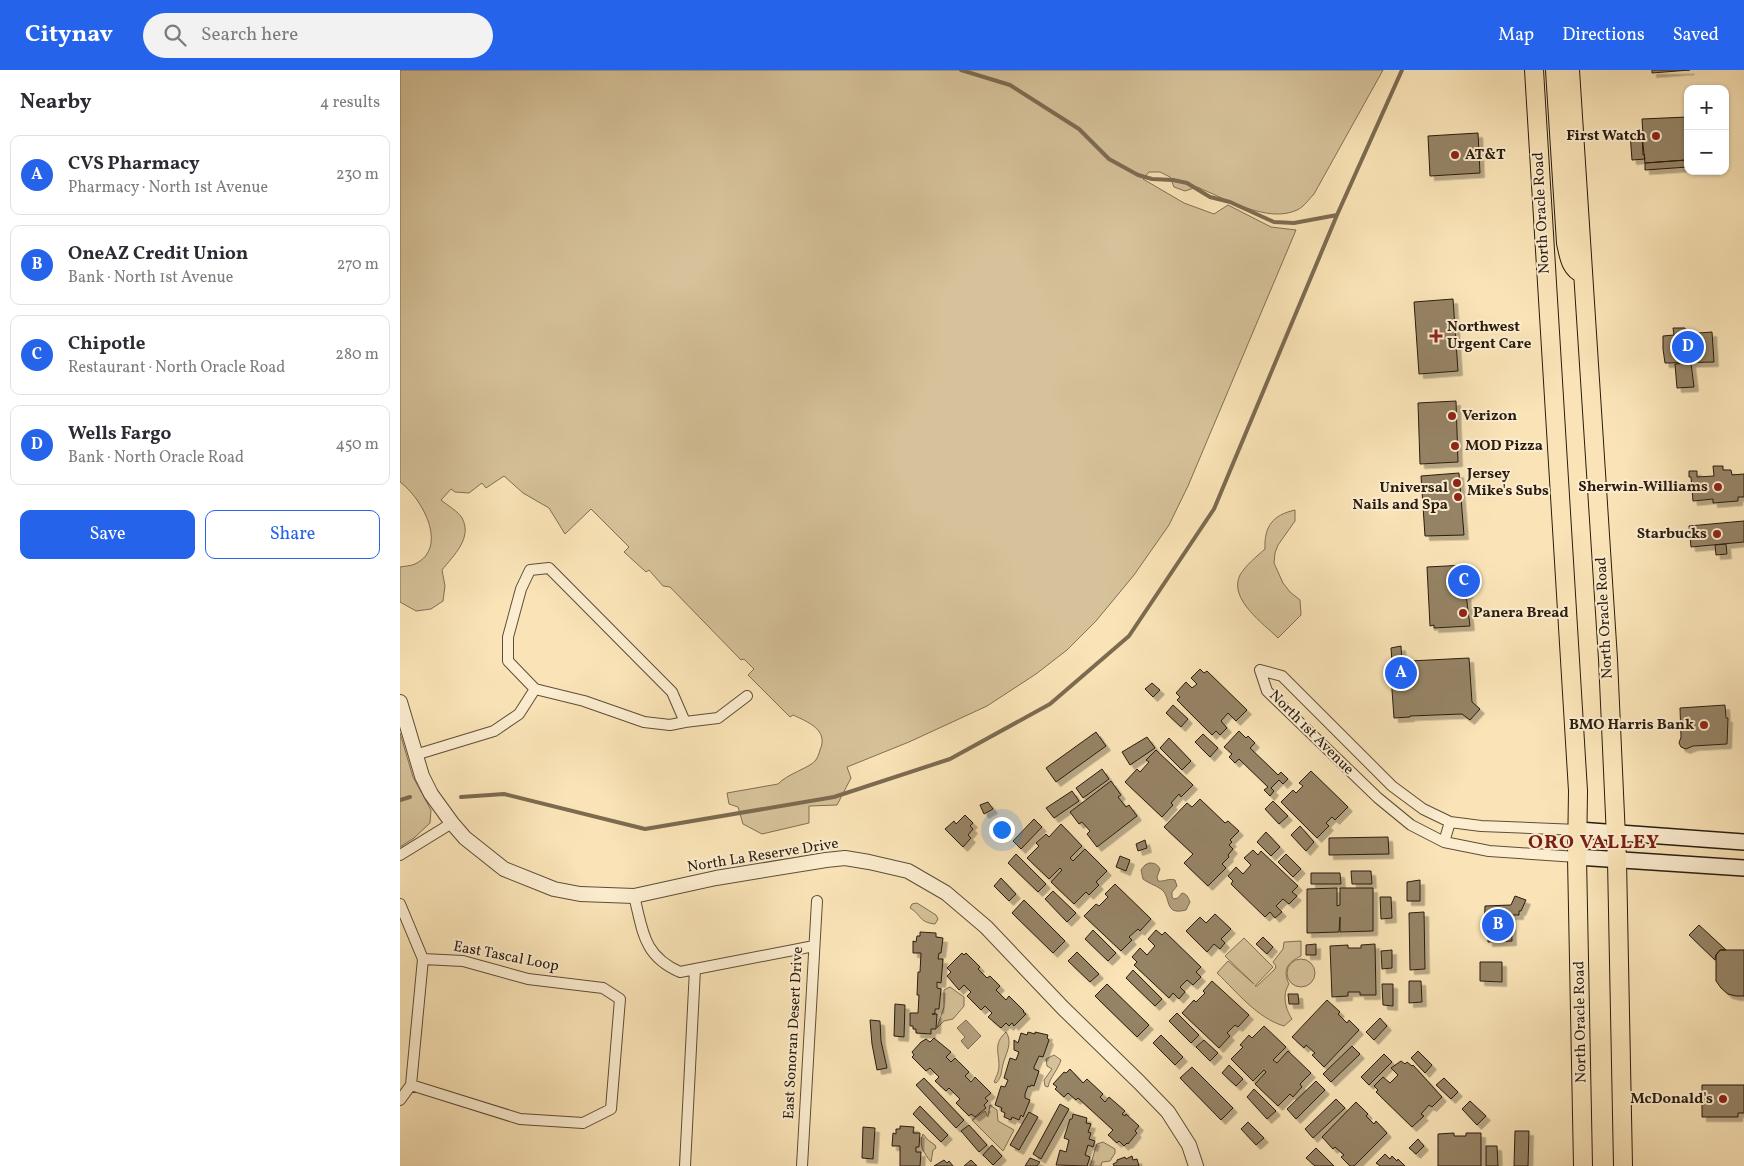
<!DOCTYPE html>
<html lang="en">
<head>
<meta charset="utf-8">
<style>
	:root { --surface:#fff; --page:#f2f2f3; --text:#2b2b33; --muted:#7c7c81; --line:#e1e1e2; --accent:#2563eb }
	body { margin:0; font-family:Vollkorn,serif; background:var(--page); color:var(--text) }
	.controls { position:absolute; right:15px; top:15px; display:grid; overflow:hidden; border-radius:10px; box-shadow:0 1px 4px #0004 }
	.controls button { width:45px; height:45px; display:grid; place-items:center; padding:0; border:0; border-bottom:1px solid var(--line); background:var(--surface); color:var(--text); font:25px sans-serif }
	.you { position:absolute; left:601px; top:759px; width:18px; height:18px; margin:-12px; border:4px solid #fff; border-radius:50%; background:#1a73e8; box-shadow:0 0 0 8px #1a73e833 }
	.badge { display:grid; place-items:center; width:32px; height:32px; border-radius:50%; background:var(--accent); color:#fff; font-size:16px; font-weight:700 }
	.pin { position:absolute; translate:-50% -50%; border:2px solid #fff; box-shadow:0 1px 5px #0006 }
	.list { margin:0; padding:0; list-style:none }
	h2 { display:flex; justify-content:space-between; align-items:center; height:65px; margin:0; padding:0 20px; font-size:21px }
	h2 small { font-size:16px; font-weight:400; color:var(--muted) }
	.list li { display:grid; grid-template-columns:32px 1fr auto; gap:15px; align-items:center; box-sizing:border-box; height:80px; margin:0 10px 10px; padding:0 10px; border:1px solid var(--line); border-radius:10px }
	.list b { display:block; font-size:19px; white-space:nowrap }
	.list p { margin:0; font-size:16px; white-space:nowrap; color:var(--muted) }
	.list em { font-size:16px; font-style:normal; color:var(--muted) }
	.actions { display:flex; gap:10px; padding:15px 20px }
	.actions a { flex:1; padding:11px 0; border:1px solid var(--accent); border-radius:10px; text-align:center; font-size:18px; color:var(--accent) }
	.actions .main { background:var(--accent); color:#fff }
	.icon { flex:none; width:28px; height:28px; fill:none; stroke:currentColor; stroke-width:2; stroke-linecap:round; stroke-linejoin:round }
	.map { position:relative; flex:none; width:1344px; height:1096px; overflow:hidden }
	header { display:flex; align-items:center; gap:30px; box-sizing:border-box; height:70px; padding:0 25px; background:var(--accent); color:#fff }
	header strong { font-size:24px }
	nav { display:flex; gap:28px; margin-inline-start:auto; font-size:18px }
	.search { width:350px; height:45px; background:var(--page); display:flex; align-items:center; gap:12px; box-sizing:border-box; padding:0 18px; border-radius:28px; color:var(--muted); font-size:19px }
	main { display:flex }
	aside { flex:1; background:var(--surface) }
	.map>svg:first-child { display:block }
</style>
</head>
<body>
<header>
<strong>Citynav</strong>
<div class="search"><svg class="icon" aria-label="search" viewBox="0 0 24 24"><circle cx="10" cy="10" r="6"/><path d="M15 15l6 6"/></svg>Search here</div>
<nav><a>Map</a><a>Directions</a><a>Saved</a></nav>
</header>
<main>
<aside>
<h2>Nearby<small>4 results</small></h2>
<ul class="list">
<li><span class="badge">A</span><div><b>CVS Pharmacy</b><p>Pharmacy · North 1st Avenue</p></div><em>230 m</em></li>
<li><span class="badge">B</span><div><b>OneAZ Credit Union</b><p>Bank · North 1st Avenue</p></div><em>270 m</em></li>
<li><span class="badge">C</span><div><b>Chipotle</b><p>Restaurant · North Oracle Road</p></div><em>280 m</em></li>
<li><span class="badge">D</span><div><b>Wells Fargo</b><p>Bank · North Oracle Road</p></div><em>450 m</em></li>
</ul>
<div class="actions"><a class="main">Save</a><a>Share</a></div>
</aside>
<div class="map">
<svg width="1344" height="1096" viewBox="0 0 1344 1096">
	<defs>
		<filter id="shadow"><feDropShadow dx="4.5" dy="4.5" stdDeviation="0" flood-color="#0004"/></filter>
	</defs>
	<rect width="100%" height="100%" fill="#fae4b7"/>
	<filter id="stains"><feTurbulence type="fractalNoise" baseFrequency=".004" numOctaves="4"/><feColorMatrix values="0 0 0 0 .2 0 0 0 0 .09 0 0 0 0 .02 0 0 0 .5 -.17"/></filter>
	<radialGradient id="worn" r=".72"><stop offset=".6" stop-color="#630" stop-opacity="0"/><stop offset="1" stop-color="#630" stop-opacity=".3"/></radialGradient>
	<path fill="#d6c29a" stroke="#806f54" d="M0,0H983L914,124C909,129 904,137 897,140C868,154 824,128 797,117L785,121L774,117L770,107L760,102H749L743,109L784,133L814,144L828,135L871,157L896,160L788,416L769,455L734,505L696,551L667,580L636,604L587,636L509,672L447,697L451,708L437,735L409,736V753L362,764L343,754L338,737L329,734L327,723L378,714C387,704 409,698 415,691C417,689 419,684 420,680C429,660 408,652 393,645L390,647L348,605L354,599L344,589L341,590L270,517L263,516L249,500L246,502L224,482L229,477L191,439L165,464L149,438L123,423L104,406L86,418L82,413L69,423L55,422L51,419L41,430C47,435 59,442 62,448C73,468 53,486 42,500L45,516L43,531L31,539L16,541L0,532V497C5,496 11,496 15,494C50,477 21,427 0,412Z
		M895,440V451L878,475L875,483L874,493L883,513L890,522L900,530L901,545L878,568C864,554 828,529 840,505C846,495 856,487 865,479C864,456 873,445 895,440Z
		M0,663L13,707L31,740L30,753L14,768L0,777Z
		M517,833L536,845L538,849L535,854C518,852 522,845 510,838L512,834Z
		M844,868L873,897L855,916H857L875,899L876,896L873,892L883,879L884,872L901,871V886C888,892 882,900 889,914C882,925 885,938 892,949L884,956C857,948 837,922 817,903L828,891L854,914L825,886Z
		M887 903a14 14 0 1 1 28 0a14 14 0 1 1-28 0Z
		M550,917L564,927V936L553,949L544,951L537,958L544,937V920Z
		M606,962C613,973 606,983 603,994C601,1002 602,1007 596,1013L594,1012C596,1007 599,1002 599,996C599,982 593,974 606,962Z
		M654,985L661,990C658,1000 650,1007 648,1017L645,1016L644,1010L652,999L647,996L646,989Z
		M590,1035L597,1040L598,1051L614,1060L603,1081L572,1050L585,1041L588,1047Z
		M523,1064L528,1070L535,1075L536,1078L533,1080L531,1092C524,1083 518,1075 523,1064Z
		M703,1072L715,1079V1083L710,1091L702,1092L701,1096H690C693,1089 694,1081 697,1074Z"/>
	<path fill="#b3a07e" stroke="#7c6b51" d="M749,793C755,793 757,794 760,799L757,807L758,811C764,812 768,808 775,810L777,816L772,822V827L774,829L778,828L782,823C787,824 788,827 790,832L786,840C763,846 772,827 761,819C755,815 748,813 743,809L741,800L745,795Z
		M566,950L581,966L568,979L561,971L565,967L557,958Z"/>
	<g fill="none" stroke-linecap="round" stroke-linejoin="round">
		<path stroke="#7c6b51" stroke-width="4" d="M561,0L610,15L679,59L709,89L738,105L752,109L773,110L787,113L810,127L830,132L874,152L894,153L937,145
			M61,727L104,724L245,759L434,727L550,689L650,634L729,566L814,439L937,145L1002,0
			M0,730L10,727"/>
	</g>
	<path fill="#968466" stroke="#291c0e" filter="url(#shadow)" d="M1252,0H1290L1252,3Z
		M1287,47L1288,90L1245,93L1242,65H1243L1242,49Z
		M1243,62V65H1242L1243,85L1244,84L1245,89L1232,90L1230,63Z
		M1078,63L1080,103L1030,106L1028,66Z
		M1285,90H1288V97L1245,100V93Z
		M1053,229L1058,301L1019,304L1014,232Z
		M1273,258H1285L1286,264L1312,262L1314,292L1265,293L1263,279V266L1274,265Z
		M1291,293L1294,317L1277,318L1275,294Z
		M1056,331L1058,392L1020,394L1018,333Z
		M1313,396H1323V400H1331L1332,405L1344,404V427H1338V431L1313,433V429L1293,431L1291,407H1289V401H1297V407L1314,406Z
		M1059,403L1064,465L1025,466L1021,406Z
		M1344,451V472L1291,477L1289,456Z
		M1326,474L1327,484L1316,485L1315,475Z
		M1066,495L1068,524H1066L1070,556L1034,558V555L1030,556L1027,497Z
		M1001,576L1002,592H992L991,578Z
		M1069,588L1072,632L1080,639L1070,650L1062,644L1010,646V647L994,648L990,592Z
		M800,599L804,603L807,601L847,640L836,651L828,643L821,651L827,658L820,665L816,661L812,665L777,630L780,627L776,623L786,612L792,618L797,614L791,608Z
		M752,613L760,620L753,627L745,619Z
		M773,635L788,649L781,657L766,643Z
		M1325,635L1326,648H1328L1327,674L1293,676L1286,679L1281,677L1279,673L1281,667L1280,638Z
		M839,661L846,668L848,666L855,673L850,678L873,700L878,705L881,702L888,709L883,714L879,710L871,718L874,721L870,726L864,720L868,717L839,689L835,693L829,687L832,684L824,677Z
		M696,662L706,676L656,712L646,698Z
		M803,664L818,678L810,687L795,672Z
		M747,667L755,678L730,695L722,682Z
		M769,668L791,691L782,700L760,678Z
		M756,680L793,715L781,727L779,724L771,733L773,735L762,747L725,712L737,699L740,702L749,692L746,690Z
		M702,699L709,709L683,728L676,718Z
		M911,701L948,737L935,750L932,747L926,753L929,756L917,768L881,732L893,720L896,723L903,716L899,713Z
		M711,711L721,725L718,727L726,737L729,735L737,746L697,777L687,764L690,761L682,752L679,754L670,742Z
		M672,721L679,731L654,748L646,738Z
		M800,729L825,753L828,751L839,761L830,770L832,772L829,775L833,779L828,785L829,787L822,794L826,798L808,816L784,793L793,784L764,757L787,733L792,737Z
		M873,731L888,746L879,754L865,739Z
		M588,732L593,739L584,744L580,735Z
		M565,745L573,753L570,756L573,759L568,765L571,768L563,777L545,759L554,751L556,754Z
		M634,749L642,757L621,779L613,771Z
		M661,754L682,776L670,788L673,791L685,779L707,801L696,812L699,815L689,825L686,822L674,834L651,812L662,800L660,798L649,809L627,788L639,776L636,773L646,764L649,767Z
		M900,756L914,772L906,781L891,765Z
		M866,762L880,777L871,786L857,772Z
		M988,767L989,784L929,785V768Z
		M745,770L747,778L738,781L736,774Z
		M853,780L858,785L861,781L898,816L892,822L897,826L889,834L883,829L876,836L882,842L875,848L870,842L865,847L831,814L833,811L828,806L836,797L843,804L851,795L844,788Z
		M616,784L646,814L638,822L608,793Z
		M886,784L901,799L893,807L878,792Z
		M720,786L730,790L726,801L716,797Z
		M951,801H971L972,814H952Z
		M911,803H940L941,814H911Z
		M601,808L616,824L609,831L594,816Z
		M1020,810V831H1007V812Z
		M715,814L751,849L740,861L738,859L729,867L732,870L721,881L684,846L696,834L699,836L708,827L705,824Z
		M937,818V836L940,835V818H973V861L940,862V847L939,862L907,863V819Z
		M653,821L676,843L667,852L645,829Z
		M1115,826L1126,830L1121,841H1119V845H1111L1112,871L1088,872V865H1084L1085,836L1111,835Z
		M980,827H991L992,848L981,849Z
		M624,830L665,871L653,883L612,843Z
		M1024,842L1025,899L1010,900L1009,843Z
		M815,844L831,859L821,869L825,873L820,879L814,874L807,882L786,861L800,847L806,853Z
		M1299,855L1326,880H1320L1316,885L1315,890L1289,865Z
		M693,860L716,883L708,891L685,869Z
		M756,860L762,865L765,862L801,897L796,902L801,907L793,915L787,910L780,917L785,922L779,929L773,923L769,928L734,895L737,892L732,887L740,878L747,885L755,876L748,869Z
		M520,862L536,863V867L543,868L541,883H539L538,889H543L541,913L537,912V918L541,919L539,939H535V944H532H537L536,959H531V964L516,963V959H513V956H510V943H518L519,925H517L518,902H520L521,883H513V871L516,872L517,866H520Z
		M863,867L873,877L867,884L856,874Z
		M916,874V885H906V875Z
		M975,874L976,925H960V922H948V926L932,927L930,876L948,875V878H961V875Z
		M992,880V898L982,899L981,881Z
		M1320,880H1344V926H1336L1328,924L1321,918L1316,911V885Z
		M677,882L699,904L690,912L668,891Z
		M562,883L564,885L566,883L580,897L578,899L587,908L590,906L600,916L596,920L606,930L609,926L624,941L623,942L626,944L614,956L612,953L609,956L606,953L601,958L588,947L592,943L585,936L581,940L567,926L571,922L564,915L559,920L547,906L551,902L547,898Z
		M1080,892H1102V912L1080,911Z
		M733,900L762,929L755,936L726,908Z
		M812,911L849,945L838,957L835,955L827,963L830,966L819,978L782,943L794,930L796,932L805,923L803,921Z
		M1009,911H1021L1022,932L1009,933Z
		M707,914L749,955L737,967L695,926Z
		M982,914H993V936L983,935Z
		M888,924H898L899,934H889Z
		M927,930L940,942L938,944L947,953L949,950L959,960L924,997L912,985L915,983L906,975L904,978L892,967Z
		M495,934L505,935L504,967L494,966Z
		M777,943L799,965L791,973L769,951Z
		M980,948L987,956L974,970L966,962Z
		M470,950L480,951L481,971L487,998L477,1000L472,974Z
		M864,956L886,977L873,990L877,993L888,981L911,1003L900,1014L902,1017L893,1027L890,1024L878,1036L855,1014L866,1002L864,1000L853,1011L831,989L843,977L840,975L849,965L852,968Z
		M628,962L635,964V962L648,965L647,968L649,970L643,987L639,986L634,997V999L639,1001L634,1016L631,1015L630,1017L628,1016L625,1024V1028L630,1030L623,1047L621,1045L619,1050L612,1047L611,1050L604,1047L605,1043L601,1041L602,1038L595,1035L601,1016L605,1017L608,1010L604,1008L610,988L616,990L619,982L614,980V970L618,973L621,963L627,965Z
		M761,965L783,987L775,995L753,973Z
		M534,968L551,982L546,987L551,992L555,988L569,1002L565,1006L571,1012L575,1007L591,1023L585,1028L588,1031L584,1035L586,1038L575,1047L571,1044L569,1046L556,1033L560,1029L549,1018L546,1021L535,1011L539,1007L530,998L526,1001L512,987L514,985L512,982L521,972L526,969L530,972Z
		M804,970L818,983L810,991L796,977Z
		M952,976L960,984L931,1012L923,1004Z
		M1018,981L1032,995L1025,1003L1011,988Z
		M984,984L992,992L969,1015L961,1007Z
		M1001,991L1005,994L1007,992L1012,996L1013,995L1042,1027L1032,1037L1029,1035L1021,1044L1024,1046L1012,1057L976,1022L978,1020L974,1016L983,1007L990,1013L998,1005L991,998Z
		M829,995L843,1009L836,1016L822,1003Z
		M792,997L833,1038L821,1050L780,1008Z
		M670,999L683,1013L687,1009L703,1024L700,1027L705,1032L709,1027L725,1041L722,1044L725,1046L726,1044L739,1056L735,1061L737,1063L728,1074L727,1073L724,1076L719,1071L717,1073L708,1065L713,1060L678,1028L676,1030L668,1023L664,1027L655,1019L657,1017L653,1014L664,1002L666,1003Z
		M524,1008L564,1050L556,1058L516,1015Z
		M1044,1008L1058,1022L1051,1029L1036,1015Z
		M916,1011L925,1020L896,1049L887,1039Z
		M1302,1015H1344V1043H1338V1047H1302Z
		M854,1019L876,1041L867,1049L847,1027Z
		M936,1029L945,1038L913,1068L905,1059Z
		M1070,1031L1086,1046L1077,1055L1062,1039Z
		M956,1032L968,1044L966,1046L974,1054L976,1051L987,1063L954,1096H950L941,1087L944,1085L935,1077L933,1079L922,1067Z
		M660,1034L669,1039L641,1089L633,1084Z
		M520,1036L548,1065L541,1072L513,1044Z
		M629,1042L638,1047L619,1080L610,1075Z
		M673,1044L687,1048L686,1053L691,1054L688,1062L691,1063L689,1069L695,1071L693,1077L688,1075L685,1085L690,1087L687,1096L656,1095L660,1080L666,1082L669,1070L664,1068L670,1049H672Z
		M848,1052L864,1068L856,1075L841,1059Z
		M569,1055L587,1075L579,1082L561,1061Z
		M500,1056L514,1057L513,1063H520L519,1077H516V1082H521L520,1096H500V1076H492L493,1063L496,1064V1059H500Z
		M463,1057L475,1058L473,1089L462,1088Z
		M1115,1061H1129L1128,1096H1114Z
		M1054,1063V1066H1066V1063H1081V1096H1038V1064Z
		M1018,1069L1024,1076L1016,1084L1009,1078Z
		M592,1075L602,1086L593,1095L583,1085Z
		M1086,1076H1097L1098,1096H1086Z
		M916,1078L934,1096H915L906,1088Z
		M985,1084L990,1089L992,1086L997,1091L998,1089L1005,1096H980L976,1093Z
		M732,1086L733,1090L737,1089L739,1096H714L713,1094L717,1092V1090L725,1087L726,1089Z
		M630,1088L640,1092L637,1096H625Z
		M544,1090L547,1093L549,1091L553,1096H534Z
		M571,1090L577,1096H564Z"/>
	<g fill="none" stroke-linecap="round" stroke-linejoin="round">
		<defs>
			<path id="minor" d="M860,600L867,621L978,728L1011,755L1044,772L1089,781L1177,787
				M860,600L882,606L992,716L1023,739L1050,752L1081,756L1178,760
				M285,652L272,622L149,498L130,500L121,519L108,567V591L135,619L184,631L244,652L270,655L285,652L318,648L347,626
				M15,685L94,661L119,644L135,619
				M1044,772L1050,752
				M0,785L52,753
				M234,826C243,861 243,886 280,902L414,876
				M0,834L23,889L11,1015L0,1030
				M11,1015L120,1049L183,1053L211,1039L220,929L203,918L128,909L63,891L23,889
				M285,1096L295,899
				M402,1096L417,831"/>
			<path id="tertiary" d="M0,632L22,706L31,724L52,753L65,768L104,799L154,819L180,824L234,826L316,808L426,790L445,788L469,792L508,801L546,823L586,857L663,938L739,1012L768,1042L789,1075L796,1096"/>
			<path id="secondary" d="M1178,760L1344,772
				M1177,787L1344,798"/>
			<path id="trunk" d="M1134,0L1178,721L1177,787L1183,1096
				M1155,0L1166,173C1169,186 1170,199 1183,204
				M1170,0L1208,589L1217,790L1223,1096"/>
		</defs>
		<use href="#minor" stroke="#5d4e38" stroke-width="12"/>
		<use href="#tertiary" stroke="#5d4e38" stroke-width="16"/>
		<use href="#secondary" stroke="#291c0e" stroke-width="18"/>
		<use href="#trunk" stroke="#291c0e" stroke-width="20"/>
		<use href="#minor" stroke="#fcedd0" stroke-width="10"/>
		<use href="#tertiary" stroke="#fcedd0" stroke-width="14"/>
		<use href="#secondary" stroke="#fcedd0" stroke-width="15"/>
		<use href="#trunk" stroke="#fae4b7" stroke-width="18"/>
	</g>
	<g fill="#8f2418" stroke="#fcedd0" stroke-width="2">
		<circle cx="1256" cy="66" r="5"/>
		<circle cx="1055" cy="85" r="5"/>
		<path d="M1033.5 258.5h5v5h5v5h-5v5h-5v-5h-5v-5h5z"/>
		<circle cx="1052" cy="346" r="5"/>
		<circle cx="1055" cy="376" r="5"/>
		<circle cx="1057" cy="413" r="5"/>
		<circle cx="1318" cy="417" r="5"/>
		<circle cx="1058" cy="427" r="5"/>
		<circle cx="1317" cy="464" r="5"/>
		<circle cx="1063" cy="543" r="5"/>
		<circle cx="1304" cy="655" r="5"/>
		<circle cx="1323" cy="1029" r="5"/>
	</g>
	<g text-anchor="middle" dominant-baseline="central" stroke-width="4" stroke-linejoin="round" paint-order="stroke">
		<g font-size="15" font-weight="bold" fill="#291c0e" stroke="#fcedd0" text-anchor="end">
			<text x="1246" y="66">First Watch</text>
			<text x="1065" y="85" text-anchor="start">AT&amp;T</text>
			<text x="1047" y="257" text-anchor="start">Northwest<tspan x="1047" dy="17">Urgent Care</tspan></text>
			<text x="1062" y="346" text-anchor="start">Verizon</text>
			<text x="1065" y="376" text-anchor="start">MOD Pizza</text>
			<text x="1067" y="404" text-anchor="start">Jersey<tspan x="1067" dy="17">Mike's Subs</tspan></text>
			<text x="1308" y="417">Sherwin-Williams</text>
			<text x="1048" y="418">Universal<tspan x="1048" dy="17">Nails and Spa</tspan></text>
			<text x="1307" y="464">Starbucks</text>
			<text x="1073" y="543" text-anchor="start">Panera Bread</text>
			<text x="1294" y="655">BMO Harris Bank</text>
			<text x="1313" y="1029">McDonald's</text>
		</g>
		<g font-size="15" fill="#291c0e" stroke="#fcedd0">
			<text transform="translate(1142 143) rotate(-93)">North Oracle Road</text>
			<text transform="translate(1205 548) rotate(-93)">North Oracle Road</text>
			<text transform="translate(911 663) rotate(45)">North 1st Avenue</text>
			<text transform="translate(363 786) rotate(-9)">North La Reserve Drive</text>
			<text transform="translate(106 887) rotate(11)">East Tascal Loop</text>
			<text transform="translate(1181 952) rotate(-91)">North Oracle Road</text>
			<text transform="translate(394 963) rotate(-87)">East Sonoran Desert Drive</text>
		</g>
		<g font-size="20" font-weight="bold" letter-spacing="1" fill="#7a1f14" stroke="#fcedd0">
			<text x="1194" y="773">ORO VALLEY</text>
		</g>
	</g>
	<rect width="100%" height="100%" filter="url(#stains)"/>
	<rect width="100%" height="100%" fill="url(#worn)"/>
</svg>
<div class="controls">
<button>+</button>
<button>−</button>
</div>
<div class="you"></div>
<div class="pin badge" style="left:1001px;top:603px">A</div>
<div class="pin badge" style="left:1098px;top:855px">B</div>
<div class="pin badge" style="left:1064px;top:511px">C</div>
<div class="pin badge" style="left:1288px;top:277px">D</div>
</div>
</main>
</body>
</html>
